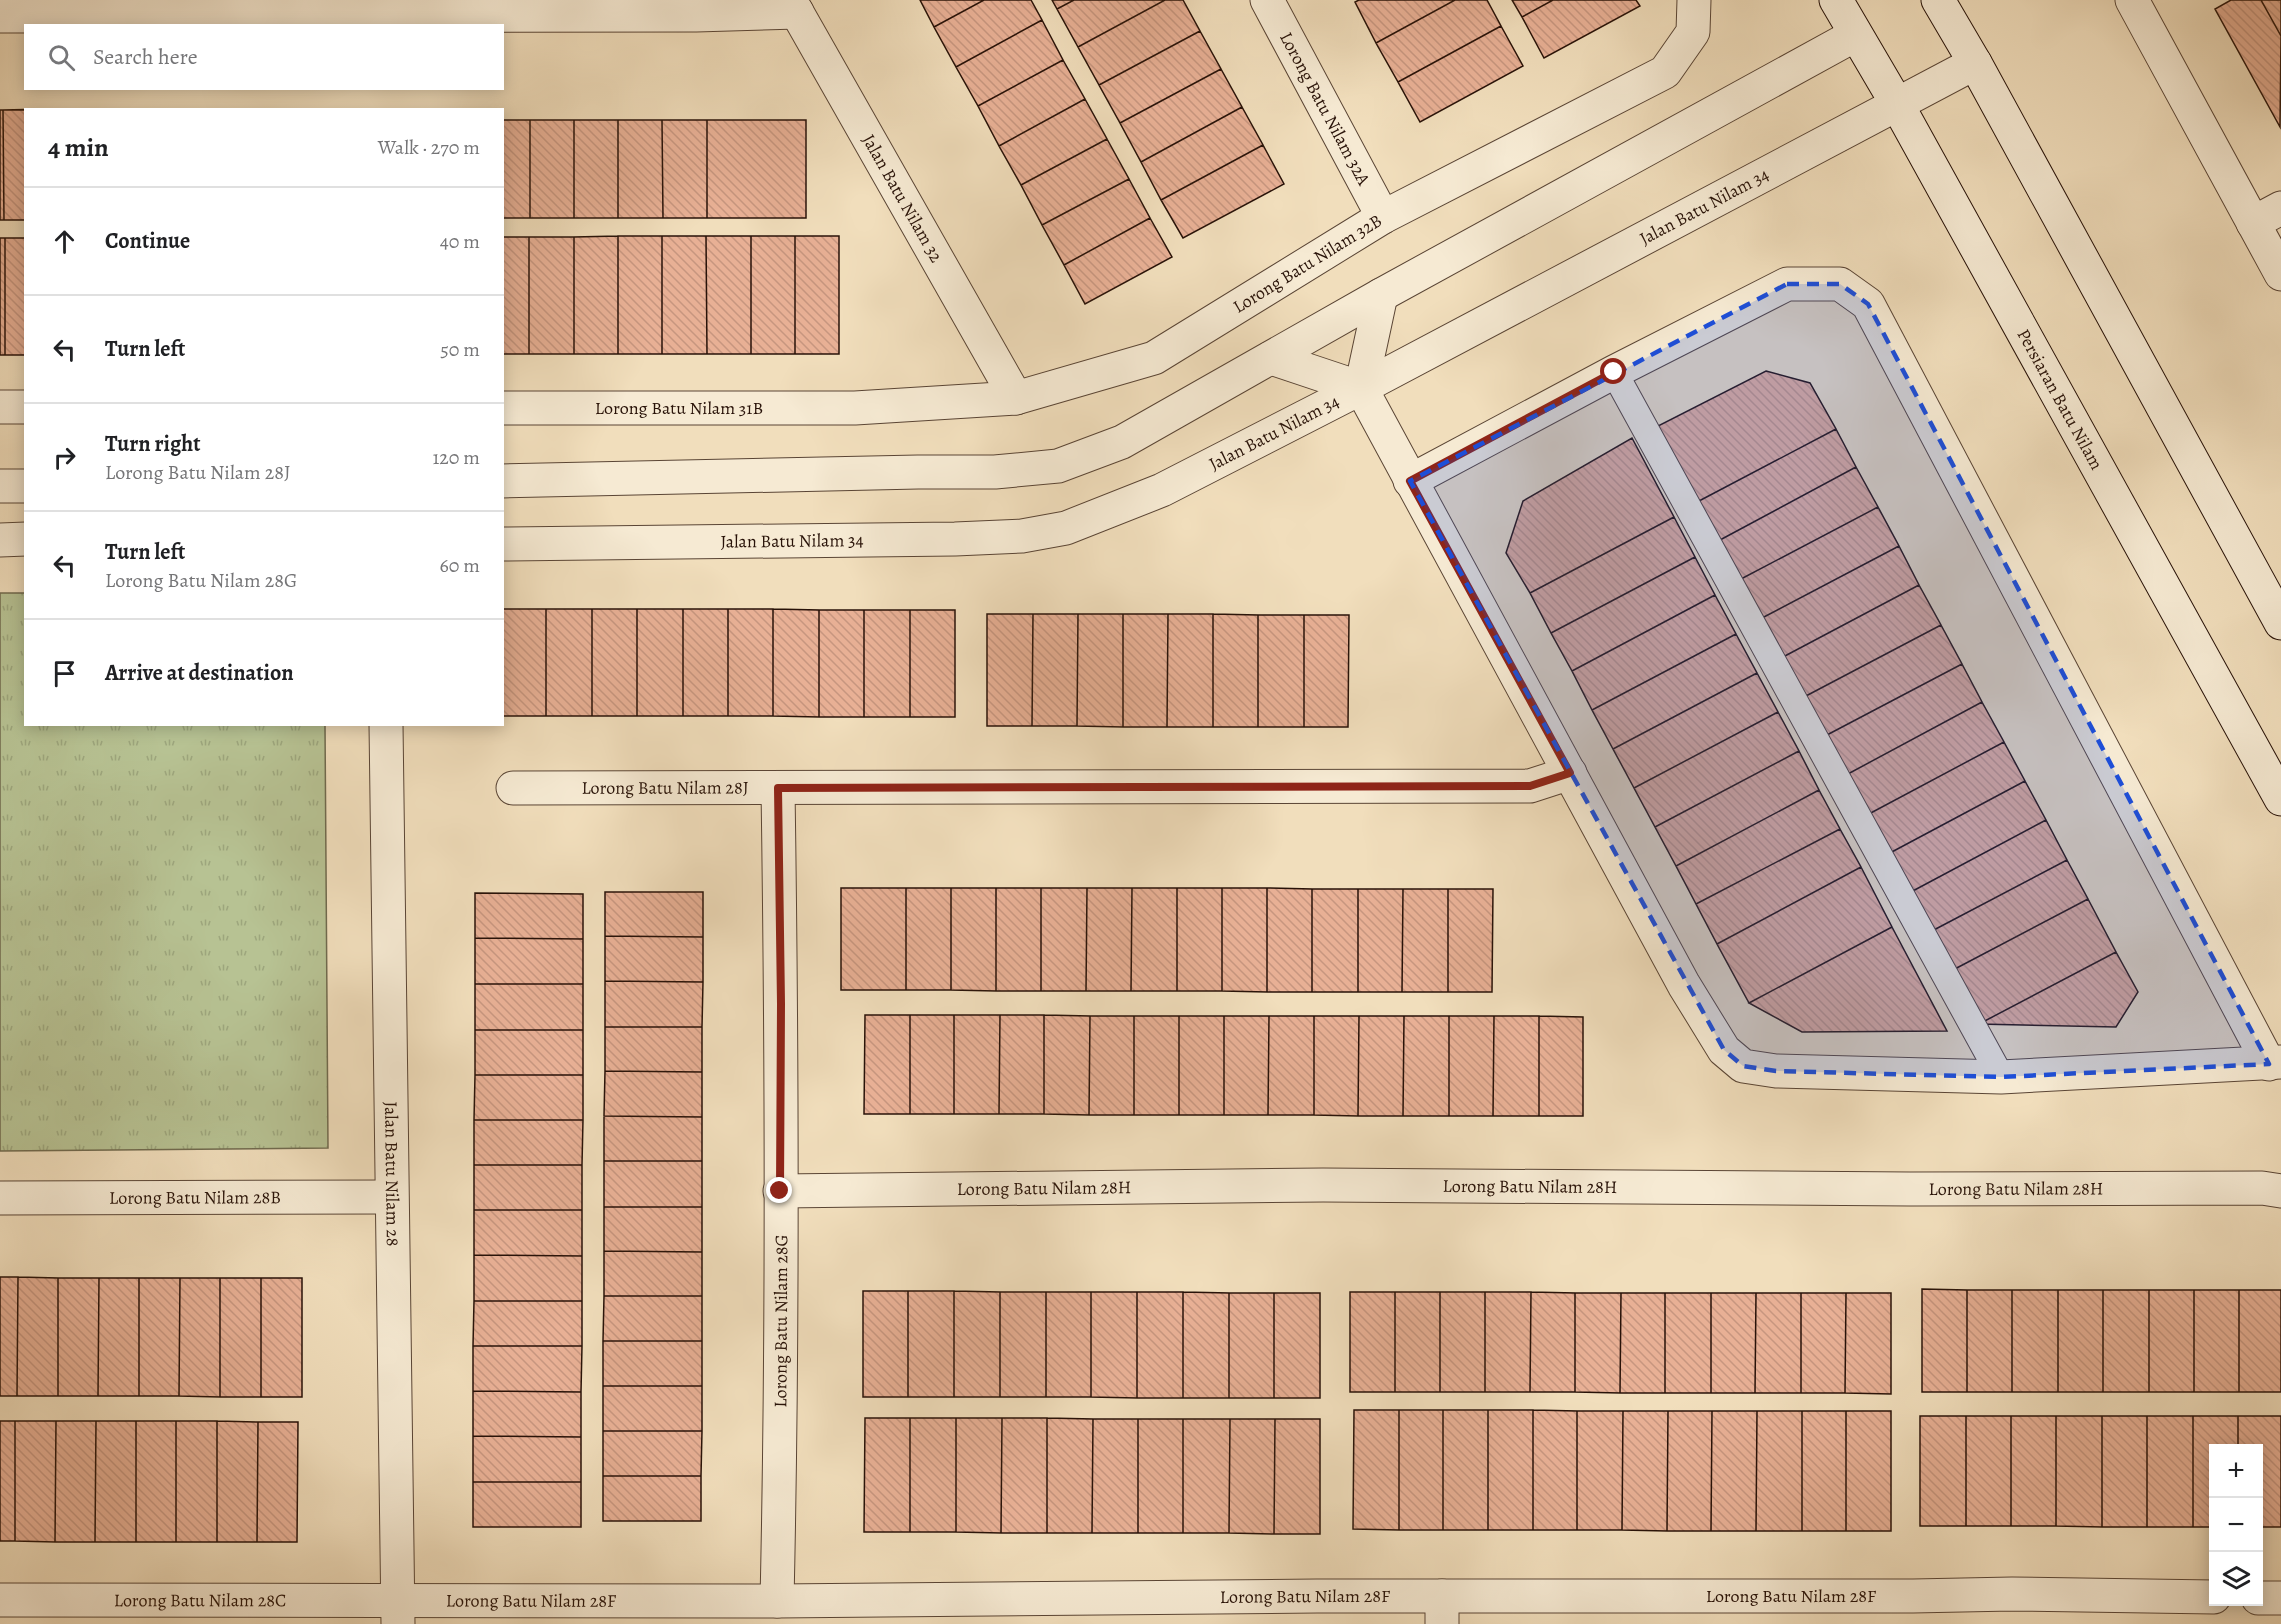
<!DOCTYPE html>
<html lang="en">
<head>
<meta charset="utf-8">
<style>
	:root { --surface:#fff; --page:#f2f2f2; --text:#202124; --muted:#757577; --line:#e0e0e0 }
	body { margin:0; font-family:Alegreya,serif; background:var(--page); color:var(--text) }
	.controls { position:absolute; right:18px; bottom:18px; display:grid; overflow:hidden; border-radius:0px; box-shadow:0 3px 15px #0003 }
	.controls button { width:54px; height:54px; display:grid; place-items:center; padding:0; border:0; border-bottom:2px solid var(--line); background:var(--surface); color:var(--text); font:30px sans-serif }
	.stop { position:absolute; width:18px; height:18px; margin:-14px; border:4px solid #8f2418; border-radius:50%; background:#fff }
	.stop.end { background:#8f2418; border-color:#fff; box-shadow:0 2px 6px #0008 }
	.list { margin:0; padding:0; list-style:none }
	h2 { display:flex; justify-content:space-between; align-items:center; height:78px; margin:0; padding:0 24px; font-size:26px }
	h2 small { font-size:20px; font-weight:400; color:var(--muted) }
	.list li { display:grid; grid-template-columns:39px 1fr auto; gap:18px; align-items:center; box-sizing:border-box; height:108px; padding:0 24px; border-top:2px solid var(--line) }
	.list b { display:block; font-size:22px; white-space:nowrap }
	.list p { margin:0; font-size:20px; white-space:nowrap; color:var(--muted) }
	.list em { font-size:20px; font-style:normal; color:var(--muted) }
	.icon { flex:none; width:33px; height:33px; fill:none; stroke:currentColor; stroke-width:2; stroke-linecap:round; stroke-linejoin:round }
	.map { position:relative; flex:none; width:2281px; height:1624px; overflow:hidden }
	.search { position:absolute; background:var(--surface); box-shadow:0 3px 15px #0003; left:24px; top:24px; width:480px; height:66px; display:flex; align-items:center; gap:15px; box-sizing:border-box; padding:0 21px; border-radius:0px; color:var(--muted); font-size:22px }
	.panel { position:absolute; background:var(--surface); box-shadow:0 3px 15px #0003; left:24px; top:108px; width:480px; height:618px; border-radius:0px }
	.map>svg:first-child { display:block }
</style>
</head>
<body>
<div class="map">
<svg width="2281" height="1624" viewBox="0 0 2281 1624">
	<defs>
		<pattern id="park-tufts" width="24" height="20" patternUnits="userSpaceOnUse" patternTransform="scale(1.5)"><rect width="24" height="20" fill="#b7c293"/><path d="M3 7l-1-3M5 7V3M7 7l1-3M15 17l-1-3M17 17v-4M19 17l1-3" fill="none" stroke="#9da67d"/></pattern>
		<pattern id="building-back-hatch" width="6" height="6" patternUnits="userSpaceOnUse" patternTransform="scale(1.5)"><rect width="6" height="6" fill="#e8b095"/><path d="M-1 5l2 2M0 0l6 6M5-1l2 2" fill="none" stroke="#c7967f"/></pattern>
	</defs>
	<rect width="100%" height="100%" fill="#f1debc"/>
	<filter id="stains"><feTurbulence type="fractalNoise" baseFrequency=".00333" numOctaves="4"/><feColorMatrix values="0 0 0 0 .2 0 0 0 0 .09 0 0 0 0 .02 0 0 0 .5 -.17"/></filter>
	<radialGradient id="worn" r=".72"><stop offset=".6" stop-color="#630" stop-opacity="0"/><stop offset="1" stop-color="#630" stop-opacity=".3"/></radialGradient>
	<path fill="url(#park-tufts)" stroke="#706a4e" stroke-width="1.5" d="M0,593H25L26,724L325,725L328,1148L0,1151Z"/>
	<path fill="url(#building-back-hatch)" stroke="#281208" stroke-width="1.5" d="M920,0H984L934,27Z
		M984,0H1031L1042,20L956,67L934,27Z
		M1052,0H1074L1057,9Z
		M1074,0H1165L1078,47L1057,9Z
		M1165,0H1183L1200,31L1099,85L1078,47Z
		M1359,0H1455L1376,43L1355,2Z
		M1455,0H1487L1501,26L1398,82L1376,43Z
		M1512,0H1553L1522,17Z
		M1553,0H1636L1640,6L1544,58L1522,17Z
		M2231,0H2261L2281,36L2280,127L2215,9Z
		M2261,0H2281V36Z
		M1042,20L1063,60L978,106L956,67Z
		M1501,26L1523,66L1420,122L1398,82Z
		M1200,31L1221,69L1120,123L1099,85Z
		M1063,60L1085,99L999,146L978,106Z
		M1221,69L1242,107L1141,162L1120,123Z
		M1085,99L1107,139L1021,185L999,146Z
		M1242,107L1263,145L1161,200L1141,162Z
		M48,109L26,110V220H4L3,110Z
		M0,110H3L4,220H0Z
		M502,120H530V218H502Z
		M530,120H574V218H530Z
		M574,120H618V218H574Z
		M618,120H662L663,218H618Z
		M662,120H707V218H663Z
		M707,120H806V218H707Z
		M1107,139L1129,179L1042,225L1021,185Z
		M1263,145L1284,184L1183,238L1161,200Z
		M1129,179L1150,218L1064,265L1042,225Z
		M1150,218L1172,257L1085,304L1064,265Z
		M618,236H662V354H618Z
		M618,236V354H574V237Z
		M662,236H706L707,354H662Z
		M706,236H751V354H707Z
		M751,236H795V354H751Z
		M795,236H839V354H795Z
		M502,237H529V354H502Z
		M529,237H574V354H529Z
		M0,238H5V355H0Z
		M5,238H26V355H5Z
		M1766,371L1810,383L1836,429L1699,501L1656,427Z
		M1836,429L1856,467L1720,540L1699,501Z
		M1632,438L1674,517L1530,593L1506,553L1523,501Z
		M1856,467L1878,507L1741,579L1720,540Z
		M1878,507L1899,546L1762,618L1741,579Z
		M1674,517L1695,557L1551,633L1530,593Z
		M1899,546L1919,585L1783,657L1762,618Z
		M1695,557L1715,595L1572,671L1551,633Z
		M1919,585L1941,625L1804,697L1783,657Z
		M1715,595L1736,634L1592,710L1572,671Z
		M502,609H546V716H502Z
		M546,609H592V716H546Z
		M592,609H637V716H592Z
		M637,609H683V716H637Z
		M683,609H728V716H683Z
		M728,609H773V716H728Z
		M773,609L819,610V717L773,716Z
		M819,610H864V717H819Z
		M864,610H910V717H864Z
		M910,610H955V717H910Z
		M987,614H1033L1032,726H987Z
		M1033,614H1078L1077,726H1032Z
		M1078,614H1123V727L1077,726Z
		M1123,614H1168L1167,727H1123Z
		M1168,614H1213V727H1167Z
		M1213,614L1258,615V727H1213Z
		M1258,615H1304V727H1258Z
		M1304,615H1349L1348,727H1304Z
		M1941,625L1962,664L1825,736L1804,697Z
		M1736,634L1757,673L1613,749L1592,710Z
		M1962,664L1982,702L1846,775L1825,736Z
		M1757,673L1778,712L1634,788L1613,749Z
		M1982,702L2004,742L1867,815L1846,775Z
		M1778,712L1799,751L1655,827L1634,788Z
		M2004,742L2025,781L1888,854L1867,815Z
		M1799,751L1819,790L1676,866L1655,827Z
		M2025,781L2046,820L1909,893L1888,854Z
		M1819,790L1840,829L1696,904L1676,866Z
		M2046,820L2067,860L1930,932L1909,893Z
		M1840,829L1861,867L1717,944L1696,904Z
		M2067,860L2088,899L1951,971L1930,932Z
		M1861,867L1892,927L1749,1003L1717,944Z
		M841,888H906V990H841Z
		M906,888H951V990H906Z
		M951,888H996V991L951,990Z
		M996,888H1041V991H996Z
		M1041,888H1087L1086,991H1041Z
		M1087,888H1132L1131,991H1086Z
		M1132,888H1177V991H1131Z
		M1177,888H1222V991H1177Z
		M1222,888H1267V992L1222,991Z
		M1267,888L1312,889V992H1267Z
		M1312,889H1358V992H1312Z
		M1358,889H1403L1402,992H1358Z
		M1403,889H1448V992H1402Z
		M1448,889H1493L1492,992H1448Z
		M605,892H703V937L605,936Z
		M475,893L583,894V939L475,938Z
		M2088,899L2116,952L1979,1024L1951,971Z
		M1892,927L1947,1031L1802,1032L1749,1003Z
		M605,936L703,937V982L605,981Z
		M475,938L583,939V984H475Z
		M2116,952L2138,992L2116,1027L1979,1024Z
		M605,981L703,982L702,1027H605Z
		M475,984H583V1030H475Z
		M865,1015H910V1114H864Z
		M910,1015H954V1114H910Z
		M954,1015H1000L999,1114H954Z
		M1000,1015H1044V1114H999Z
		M1044,1015L1090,1016L1089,1115L1044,1114Z
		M1090,1016H1134V1115H1089Z
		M1134,1016H1179V1115H1134Z
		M1179,1016H1224V1115H1179Z
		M1224,1016H1269L1268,1115H1224Z
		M1269,1016H1314V1115H1268Z
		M1314,1016H1359L1358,1116L1314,1115Z
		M1359,1016H1404L1403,1116H1358Z
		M1404,1016H1449V1116H1403Z
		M1449,1016H1494L1493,1116H1449Z
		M1494,1016H1539V1116H1493Z
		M1539,1016L1583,1017V1116H1539Z
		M605,1027H702V1072L605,1071Z
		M475,1030H583V1075H475Z
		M605,1071L702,1072V1117L604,1116Z
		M475,1075H583V1120H474Z
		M604,1116L702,1117V1161H604Z
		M474,1120H583L582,1165H474Z
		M604,1161H702V1207H604Z
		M474,1165H582V1210H474Z
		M604,1207H702V1252L604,1251Z
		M474,1210H582V1256L474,1255Z
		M604,1251L702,1252V1296H604Z
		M474,1255L582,1256V1301H474Z
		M0,1277H18L17,1396H0Z
		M18,1277L58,1278V1396H17Z
		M58,1278H99L98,1396H58Z
		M99,1278H139V1396H98Z
		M139,1278H180L179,1396H139Z
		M180,1278H220V1397L179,1396Z
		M220,1278H261V1397H220Z
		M261,1278H302V1397H261Z
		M1922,1289L1967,1290V1392H1922Z
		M1967,1290H2012V1392H1967Z
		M2012,1290H2058V1392H2012Z
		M2058,1290H2103V1392H2058Z
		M2103,1290H2149V1392H2103Z
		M2149,1290H2194V1392H2149Z
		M2194,1290H2239V1392H2194Z
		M2239,1290H2281V1392H2239Z
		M863,1291H908V1397H863Z
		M908,1291H954V1397H908Z
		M954,1291L1000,1292V1397H954Z
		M1000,1292H1046V1397H1000Z
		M1046,1292H1091V1397H1046Z
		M1091,1292H1137V1398L1091,1397Z
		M1137,1292H1183V1398H1137Z
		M1183,1292L1229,1293V1398H1183Z
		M1350,1292H1395V1392H1350Z
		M1395,1292H1440V1392H1395Z
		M1440,1292H1485V1392H1440Z
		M1485,1292H1531L1530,1392H1485Z
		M1531,1292L1575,1293V1392H1530Z
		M1229,1293H1274V1398H1229Z
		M1274,1293H1320V1398H1274Z
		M1575,1293H1621L1620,1393L1575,1392Z
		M1621,1293H1665V1393H1620Z
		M1665,1293H1711V1393H1665Z
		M1711,1293H1756L1755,1393H1711Z
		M1756,1293H1801V1393H1755Z
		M1801,1293H1846L1845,1393H1801Z
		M1846,1293H1891V1394L1845,1393Z
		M604,1296H702V1341H603Z
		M474,1301H582V1346H473Z
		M603,1341H702V1386H603Z
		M473,1346H582L581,1392L473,1391Z
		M603,1386H702V1431H603Z
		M473,1391L581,1392V1437L473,1436Z
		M1354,1410H1399V1530L1353,1529Z
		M1399,1410H1443V1530H1399Z
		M1443,1410H1488V1530H1443Z
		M1488,1410H1533V1530H1488Z
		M1533,1410L1577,1411V1530H1533Z
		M1577,1411H1623L1622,1530H1577Z
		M1623,1411H1668L1667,1531L1622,1530Z
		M1668,1411H1712L1711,1531H1667Z
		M1712,1411H1757L1756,1531H1711Z
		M1757,1411H1802V1531H1756Z
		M1802,1411H1846V1531H1802Z
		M1846,1411H1891V1531H1846Z
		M1920,1416H1966V1526H1920Z
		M1966,1416H2011V1526H1966Z
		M2011,1416H2056V1526H2011Z
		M2056,1416H2102V1527L2056,1526Z
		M2102,1416H2147V1527H2102Z
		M2147,1416H2193V1527H2147Z
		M2193,1416H2238V1448H2214V1527H2193Z
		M2238,1416H2281V1527H2258V1448H2238Z
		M865,1418H910V1532H864Z
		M910,1418H956V1532H910Z
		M956,1418H1002L1001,1533L956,1532Z
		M1002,1418H1047V1533H1001Z
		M1047,1418L1093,1419L1092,1533H1047Z
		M1093,1419H1138V1533H1092Z
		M1138,1419H1183V1533H1138Z
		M1183,1419H1230L1229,1533H1183Z
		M1230,1419H1275L1274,1534L1229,1533Z
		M1275,1419H1320V1534H1274Z
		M0,1421H15V1541H0Z
		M15,1421H56L55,1542L15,1541Z
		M56,1421H96L95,1542H55Z
		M96,1421H136V1542H95Z
		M136,1421H176V1542H136Z
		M176,1421H217V1542H176Z
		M217,1421L258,1422L257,1542H217Z
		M258,1422H298L297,1542H257Z
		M603,1431H702L701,1476H603Z
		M473,1436L581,1437V1482H473Z
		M603,1476H701V1521H603Z
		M473,1482H581V1527H473Z"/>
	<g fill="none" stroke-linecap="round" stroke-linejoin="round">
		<defs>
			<path id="service" d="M1614,372L2001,1077"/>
			<g id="minor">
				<path id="s1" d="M790,0L1016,398"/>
				<path id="s2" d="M1267,0L1383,217"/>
				<path d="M2132,0L2281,274"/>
				<path d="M0,16L696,15L797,12"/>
				<path d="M2253,223L2281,208"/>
				<path d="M1361,388L1684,985L1724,1050L1743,1066L1776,1071L2001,1077L2281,1062"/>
				<path d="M0,407H26"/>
				<path id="s3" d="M502,408H855L1016,398L1154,358L1383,217L1665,72L1693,32L1694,0"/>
				<path d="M1410,481L1614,372L1787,284H1840L1868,304L2269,1064"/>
				<path id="s4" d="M386,724L398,1624"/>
				<path id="s5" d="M513,788L1530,786L1570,773"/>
				<path id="s6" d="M780,1191L1323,1185L1910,1189L2262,1188L2281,1191"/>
				<path id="s7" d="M0,1198L391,1197"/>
				<path d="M1442,1596V1624"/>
				<path d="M2258,1598H2281"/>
				<path id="s8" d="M0,1600L777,1601L1317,1596H1913L2012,1594L2214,1597"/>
				<path id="s9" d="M777,1601C783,1330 782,1059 778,788"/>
			</g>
			<g id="tertiary">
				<path d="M1271,358L1361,388"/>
				<path d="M1361,388L1381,295"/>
				<path d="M502,481L918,472H995L1058,466L1122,442L1381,295L1855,35"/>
				<path d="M0,486H26"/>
				<path d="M0,540L26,539"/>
				<path id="s10" d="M502,544L955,539L1022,536L1066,528L1162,490L1361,388L1975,63"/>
			</g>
			<g id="secondary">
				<path id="s11" d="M1836,0L1897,104L2281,799"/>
				<path d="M1938,0L1975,63L2281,623"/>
			</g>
		</defs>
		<use href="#service" stroke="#5a4535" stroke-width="28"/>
		<use href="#minor" stroke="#5a4535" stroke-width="35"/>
		<use href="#tertiary" stroke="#5a4535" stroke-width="35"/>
		<use href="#secondary" stroke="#281208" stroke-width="35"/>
		<use href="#service" stroke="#f6ead3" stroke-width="26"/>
		<use href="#minor" stroke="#f6ead3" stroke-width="33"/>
		<use href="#tertiary" stroke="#f6ead3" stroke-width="33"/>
		<use href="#secondary" stroke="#f6ead3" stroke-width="33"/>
	</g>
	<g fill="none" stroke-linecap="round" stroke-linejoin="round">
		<path stroke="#8f2418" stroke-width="8" d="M780,1191L781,1004L778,788L1530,786L1570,773L1410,481L1614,372"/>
	</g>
	<path fill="#1d4ed8" fill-opacity="0.2" stroke="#1d4ed8" stroke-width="4.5" stroke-dasharray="12 8" stroke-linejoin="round" d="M1787,284H1840L1868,304L2269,1064L2001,1077L1776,1071L1743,1066L1724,1050L1410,481Z"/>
	<g text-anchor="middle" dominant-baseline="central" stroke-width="4.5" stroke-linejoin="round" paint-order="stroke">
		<g font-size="18" fill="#281208" stroke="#f6ead3">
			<text stroke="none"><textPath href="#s2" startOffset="123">Lorong Batu Nilam 32A</textPath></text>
			<text stroke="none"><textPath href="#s1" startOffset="228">Jalan Batu Nilam 32</textPath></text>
			<text stroke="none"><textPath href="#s10" startOffset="1280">Jalan Batu Nilam 34</textPath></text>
			<text stroke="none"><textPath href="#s3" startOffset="838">Lorong Batu Nilam 32B</textPath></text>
			<text stroke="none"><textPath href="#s11" startOffset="458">Persiaran Batu Nilam</textPath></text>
			<text stroke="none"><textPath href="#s3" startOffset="177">Lorong Batu Nilam 31B</textPath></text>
			<text stroke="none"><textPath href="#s10" startOffset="794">Jalan Batu Nilam 34</textPath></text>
			<text stroke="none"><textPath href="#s10" startOffset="290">Jalan Batu Nilam 34</textPath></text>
			<text stroke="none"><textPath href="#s5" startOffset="152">Lorong Batu Nilam 28J</textPath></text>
			<text stroke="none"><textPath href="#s4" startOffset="450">Jalan Batu Nilam 28</textPath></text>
			<text stroke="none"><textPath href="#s6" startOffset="750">Lorong Batu Nilam 28H</textPath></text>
			<text stroke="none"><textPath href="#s6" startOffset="264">Lorong Batu Nilam 28H</textPath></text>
			<text stroke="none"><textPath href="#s6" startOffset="1236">Lorong Batu Nilam 28H</textPath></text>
			<text stroke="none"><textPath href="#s7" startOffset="195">Lorong Batu Nilam 28B</textPath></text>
			<text stroke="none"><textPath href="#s9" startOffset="280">Lorong Batu Nilam 28G</textPath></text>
			<text stroke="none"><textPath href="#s8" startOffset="1305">Lorong Batu Nilam 28F</textPath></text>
			<text stroke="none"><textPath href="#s8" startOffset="1791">Lorong Batu Nilam 28F</textPath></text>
			<text stroke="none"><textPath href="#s8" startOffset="200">Lorong Batu Nilam 28C</textPath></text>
			<text stroke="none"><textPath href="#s8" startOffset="531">Lorong Batu Nilam 28F</textPath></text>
		</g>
	</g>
	<rect width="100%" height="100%" filter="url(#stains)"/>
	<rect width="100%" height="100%" fill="url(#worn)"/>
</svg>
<div class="controls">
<button>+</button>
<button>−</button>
<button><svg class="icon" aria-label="layers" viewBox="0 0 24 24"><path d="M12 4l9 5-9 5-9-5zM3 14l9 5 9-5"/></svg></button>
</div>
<div class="stop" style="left:1614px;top:372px"></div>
<div class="stop end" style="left:780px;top:1191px"></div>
<div class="search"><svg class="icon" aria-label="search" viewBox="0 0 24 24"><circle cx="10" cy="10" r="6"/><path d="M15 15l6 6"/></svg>Search here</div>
<section class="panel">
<h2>4 min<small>Walk · 270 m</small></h2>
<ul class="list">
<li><svg class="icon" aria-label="ahead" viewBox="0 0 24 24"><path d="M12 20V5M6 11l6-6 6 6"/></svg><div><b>Continue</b></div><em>40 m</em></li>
<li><svg class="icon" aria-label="left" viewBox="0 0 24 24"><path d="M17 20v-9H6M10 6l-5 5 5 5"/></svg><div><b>Turn left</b></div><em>50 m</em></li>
<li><svg class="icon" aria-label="right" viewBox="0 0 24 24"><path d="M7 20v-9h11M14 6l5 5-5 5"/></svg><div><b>Turn right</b><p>Lorong Batu Nilam 28J</p></div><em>120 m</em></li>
<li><svg class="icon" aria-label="left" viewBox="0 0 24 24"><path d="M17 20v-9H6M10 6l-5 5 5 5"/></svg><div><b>Turn left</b><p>Lorong Batu Nilam 28G</p></div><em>60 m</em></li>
<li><svg class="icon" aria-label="arrive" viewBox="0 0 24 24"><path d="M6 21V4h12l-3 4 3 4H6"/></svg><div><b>Arrive at destination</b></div></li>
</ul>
</section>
</div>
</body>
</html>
